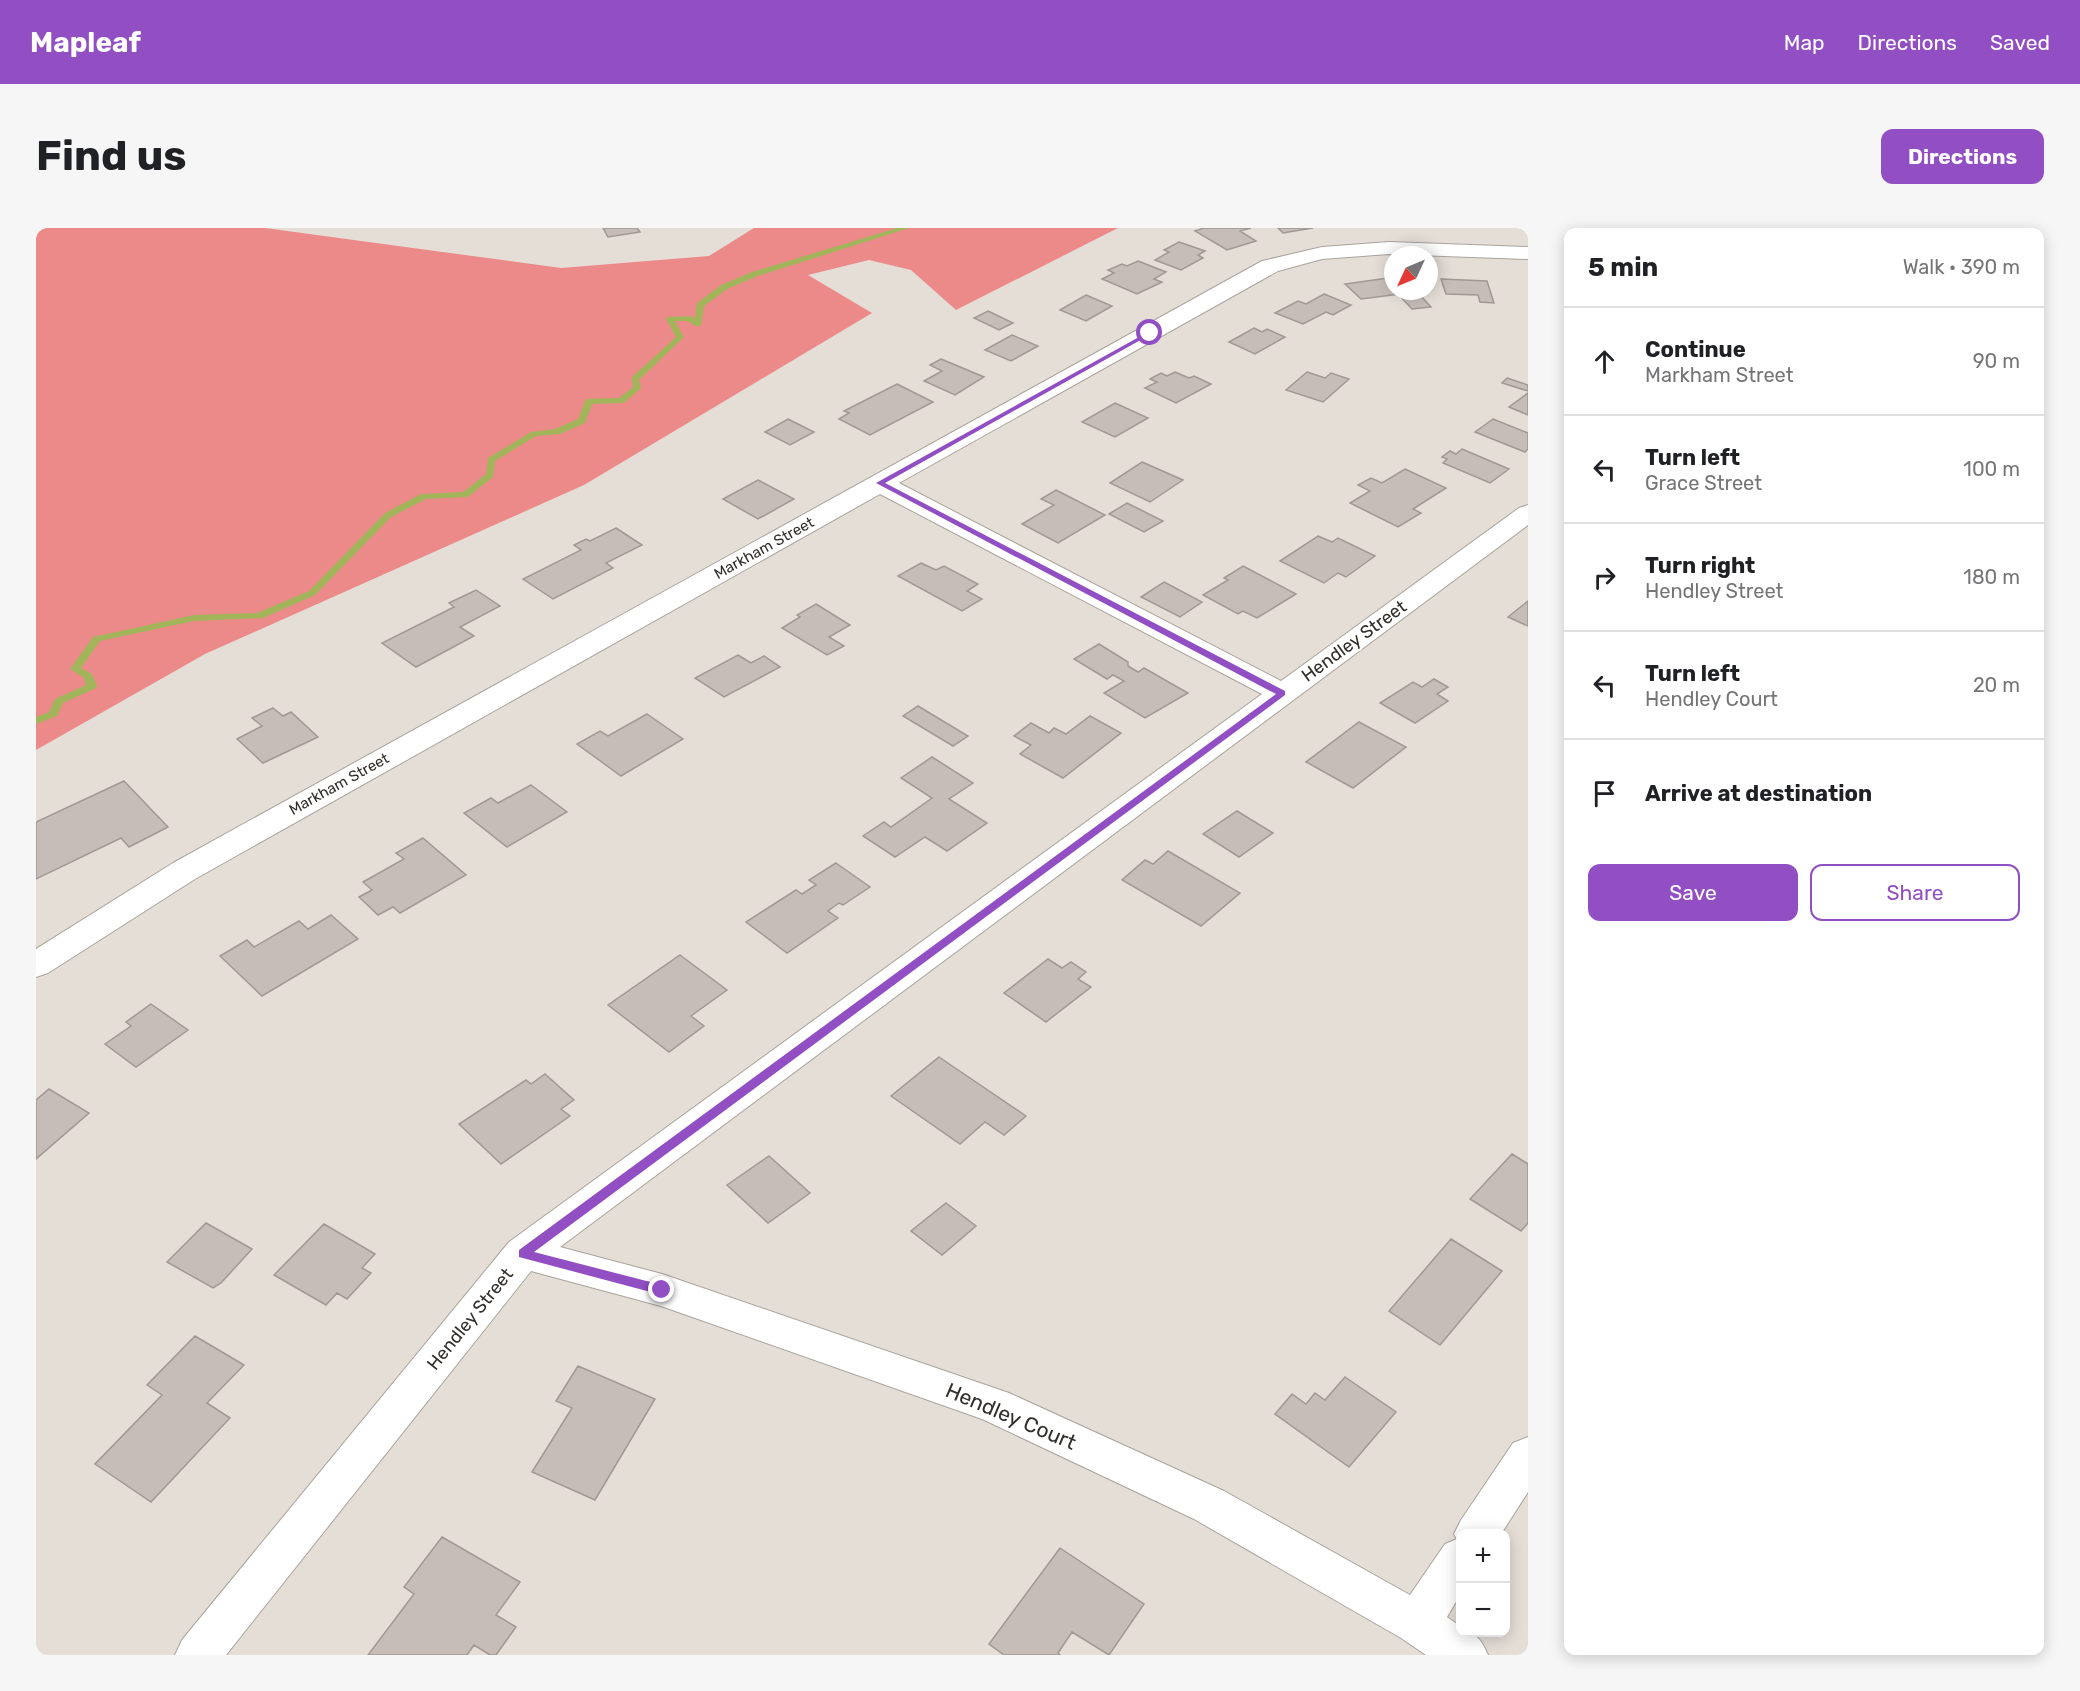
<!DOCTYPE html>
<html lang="en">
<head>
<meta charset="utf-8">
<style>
	:root { --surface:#fff; --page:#f6f6f6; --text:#202124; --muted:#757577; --line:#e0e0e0; --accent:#924fc4 }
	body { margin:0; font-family:Rubik,sans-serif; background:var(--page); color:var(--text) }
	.controls { position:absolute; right:18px; bottom:18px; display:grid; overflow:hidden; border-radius:12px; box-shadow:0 3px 15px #0003 }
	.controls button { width:54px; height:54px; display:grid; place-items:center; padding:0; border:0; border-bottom:2px solid var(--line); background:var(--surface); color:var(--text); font:30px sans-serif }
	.compass { position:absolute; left:1348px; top:18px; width:54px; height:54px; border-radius:50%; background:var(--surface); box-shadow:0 3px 15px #0003; rotate:226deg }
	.stop { position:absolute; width:18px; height:18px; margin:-14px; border:4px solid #924fc4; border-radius:50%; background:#fff }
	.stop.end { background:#924fc4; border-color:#fff; box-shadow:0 2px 6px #0008 }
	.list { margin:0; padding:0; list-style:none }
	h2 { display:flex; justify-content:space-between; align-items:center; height:78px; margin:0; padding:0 24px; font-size:26px }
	h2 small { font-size:20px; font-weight:400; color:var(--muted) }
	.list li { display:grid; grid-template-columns:39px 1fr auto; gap:18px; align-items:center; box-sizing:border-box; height:108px; padding:0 24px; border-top:2px solid var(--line) }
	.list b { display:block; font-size:22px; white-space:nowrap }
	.list p { margin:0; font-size:20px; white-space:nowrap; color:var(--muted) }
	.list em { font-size:20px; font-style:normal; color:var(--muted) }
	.actions { display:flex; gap:12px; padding:18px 24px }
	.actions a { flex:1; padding:14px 0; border:2px solid var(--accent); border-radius:12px; text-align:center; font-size:21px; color:var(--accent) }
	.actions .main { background:var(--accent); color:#fff }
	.icon { flex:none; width:33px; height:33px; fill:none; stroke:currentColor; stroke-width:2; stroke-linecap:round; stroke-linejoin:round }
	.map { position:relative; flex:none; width:1492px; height:1427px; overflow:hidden; border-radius:12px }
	header { display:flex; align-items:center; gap:36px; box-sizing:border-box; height:84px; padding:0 30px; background:var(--accent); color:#fff }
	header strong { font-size:28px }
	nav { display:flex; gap:33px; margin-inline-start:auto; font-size:21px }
	.intro { display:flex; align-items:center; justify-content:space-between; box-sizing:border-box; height:144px; padding:0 36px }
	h1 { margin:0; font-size:42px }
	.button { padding:15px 27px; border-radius:12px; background:var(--accent); color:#fff; font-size:21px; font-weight:700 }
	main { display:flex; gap:36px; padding:0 36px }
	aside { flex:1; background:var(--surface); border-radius:12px; box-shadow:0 3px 15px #0003 }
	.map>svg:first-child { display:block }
</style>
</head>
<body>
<header>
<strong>Mapleaf</strong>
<nav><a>Map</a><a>Directions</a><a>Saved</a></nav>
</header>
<div class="intro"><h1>Find us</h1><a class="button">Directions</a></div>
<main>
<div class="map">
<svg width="1492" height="1427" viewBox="0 0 1492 1427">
	<rect width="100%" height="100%" fill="#e5ded7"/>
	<path fill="#ec8a89" d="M0,0H229L525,40L673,28L718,0H1082L920,82L875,42L833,32L772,47L836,85L548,257L169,426L0,522Z"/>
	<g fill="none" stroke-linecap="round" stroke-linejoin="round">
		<path fill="#a2b55a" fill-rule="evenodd" d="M861,0H873L722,48L691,61L668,78L665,98H659L652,93H639L648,109L603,152L605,160L588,175L556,176L549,195L524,206L500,208L459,233L457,249L432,269L390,271L355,289L279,367L227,390L158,393L64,413L45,440L56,446L61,458L60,460L27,475L21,488L0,496V489L13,484L19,471L50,457L48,450L34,441L57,409L158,387L221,385L273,363L349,285L385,266L427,264L450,246L452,230L495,204L519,201L542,191L550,171L583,170L597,159L596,149L640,109L630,91L631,89L654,88L659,90L661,75L685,57L716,44Z"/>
	</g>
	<path fill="#c6bcb8" stroke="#a19894" stroke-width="1.5" d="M567,0H601L604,4L572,9Z
		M1168,0H1215L1204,3L1220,13L1191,22L1159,3Z
		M1242,0H1277L1247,5Z
		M1143,14L1169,23L1162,27L1167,30L1145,42L1119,32L1133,24L1128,22Z
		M1102,33L1130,44L1118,51L1126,54L1101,66L1066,51L1078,45L1072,42L1086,36L1091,38Z
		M1352,50L1357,51V63L1372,65L1325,71L1309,56Z
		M1405,51L1451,53L1458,75L1444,74L1442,67L1410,66Z
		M1288,66L1315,77L1297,87L1290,84L1267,96L1239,85L1262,73L1270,76Z
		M1383,66L1395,79L1376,81L1364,68Z
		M1050,67L1076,78L1050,93L1024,82Z
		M952,83L977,95L963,102L938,90Z
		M1218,100L1226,104L1231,101L1249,109L1219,126L1193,114Z
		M976,107L1002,118L975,133L949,122Z
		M905,131L948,149L919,167L888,153L906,143L894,137Z
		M1139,144L1153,150L1158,148L1175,156L1140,175L1109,160L1121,154L1114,151L1125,145L1131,148Z
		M1271,144L1289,150L1295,145L1313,151L1287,174L1250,162Z
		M1471,150L1492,157V163L1466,155Z
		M861,156L897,174L834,207L803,191L813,185L808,183Z
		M1492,165V187L1473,179Z
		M1079,175L1112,190L1079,209L1046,194Z
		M752,191L778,204L754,217L729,204Z
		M1457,191L1492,205V221L1489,224L1439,204Z
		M1426,221L1473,241L1454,255L1407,235L1411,231L1406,229L1414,223L1420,226Z
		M1106,234L1147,252L1114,274L1074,255Z
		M1369,241L1410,260L1377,281L1385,285L1362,299L1314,275L1334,263L1322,257L1335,250L1346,255Z
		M722,252L758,271L722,291L687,271Z
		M1020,262L1069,287L1022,315L986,296L1018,277L1005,271Z
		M1091,275L1127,293L1108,304L1073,286Z
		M580,300L606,317L570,335L577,340L517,371L487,351L545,322L538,317L550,311L554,313Z
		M1282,308L1296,314L1302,310L1339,328L1310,349L1302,345L1288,355L1244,333Z
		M885,335L900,342L908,338L942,356L931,363L946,371L926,383L862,348Z
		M1207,338L1260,366L1221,390L1207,383L1202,386L1167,367L1192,352L1188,350Z
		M1128,354L1166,374L1144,389L1105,369Z
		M440,362L464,378L424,399L438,408L380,439L346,415L418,379L413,375Z
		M1492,373V398L1472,389Z
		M780,376L814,397L793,409L808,418L791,427L746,400L764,389L761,387Z
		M1063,416L1092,434V438L1102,444L1108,440L1152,465L1109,490L1068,465L1088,453L1077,447L1071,451L1038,431Z
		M702,427L715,435L728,428L744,439L688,469L659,450Z
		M1398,451L1412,459L1401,466L1412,473L1379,495L1344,475L1377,454L1386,459Z
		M882,478L932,508L917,518L867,488Z
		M237,480L247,488L255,484L282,509L227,535L201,511L226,498L216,490Z
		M611,486L647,511L585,548L541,516L564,503L572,508Z
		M1054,488L1085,505L1027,550L984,526L995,517L978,508L995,495L1013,505L1018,500L1030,506Z
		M1323,494L1370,519L1317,560L1270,534Z
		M896,529L937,555L913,571L951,595L911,623L889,609L859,629L827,608L848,594L855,599L896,570L865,550Z
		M88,553L132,599L93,619L85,610L0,651V594Z
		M495,557L531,584L471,619L428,585L455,570L462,575Z
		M1201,583L1237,605L1203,629L1167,606Z
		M387,610L430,647L364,685L357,679L342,687L323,669L336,662L327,654L368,631L360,625Z
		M1132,623L1204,665L1165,698L1086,652L1109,632L1117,636Z
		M800,635L834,659L807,677L803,675L792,683L802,690L751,725L710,694L760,662L766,666L780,657L773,652Z
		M295,687L322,711L226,768L184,728L211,712L218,719L263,693L272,701Z
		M644,727L691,762L655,788L668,798L633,824L572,777Z
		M1012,731L1026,740L1035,734L1050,744L1042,751L1055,759L1010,794L968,765Z
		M115,776L152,802L100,839L69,816L95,798L90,794Z
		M903,829L990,888L968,907L949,894L924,916L855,868Z
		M509,846L538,872L525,881L534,888L465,936L423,896L490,852L495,856Z
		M13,861L53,885L0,931V872Z
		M1476,926L1492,936V995L1485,1003L1434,971Z
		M733,928L774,965L732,995L691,957Z
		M910,975L940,998L906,1027L875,1003Z
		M170,995L216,1021L185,1055L177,1060L131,1034Z
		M288,996L339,1026L326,1040L335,1045L311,1071L301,1065L290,1077L238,1047Z
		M1415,1011L1466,1043L1404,1117L1353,1083Z
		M159,1108L208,1137L171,1175L194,1190L115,1274L59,1236L126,1167L111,1157Z
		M542,1138L619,1171L559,1272L496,1244L536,1180L520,1173Z
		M1309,1149L1360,1184L1313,1239L1239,1186L1256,1166L1270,1176L1279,1165L1289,1172Z
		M406,1309L484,1354L460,1387L480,1399L460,1427H454L438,1417L431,1427H332L378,1366L368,1359Z
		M1024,1320L1108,1376L1073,1427L1036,1404L1022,1425L1024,1427H968L953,1416Z"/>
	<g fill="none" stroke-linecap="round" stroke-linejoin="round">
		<defs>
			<path id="minor" d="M1353,14L1492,19V31L1353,26L1286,31L1242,43L863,255L1245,453L1483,280L1492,277V297L524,1019L626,1046L973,1165L1188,1263L1374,1367L1409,1316L1421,1311L1418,1306L1425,1292L1477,1215L1492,1209V1264L1465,1306H1424V1367L1411,1389L1424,1398V1404C1441,1404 1446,1413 1452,1427H1390L1365,1410L1158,1291L946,1191L625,1078L495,1043L190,1427H139L146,1412L473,1014L1226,466L844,266L159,651L12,745L0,749V721L137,635L1226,33L1286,19Z"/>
		</defs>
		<use href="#minor" stroke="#a9a39c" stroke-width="2"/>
		<use href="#minor" fill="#fff" fill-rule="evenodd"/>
	</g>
	<path fill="#924fc4" d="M1112,104L1117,105L849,255L1249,463V467L498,1024L626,1057L630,1059V1066L626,1067L483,1029V1022L1240,466L840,255Z"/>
	<g text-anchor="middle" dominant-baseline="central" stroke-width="4.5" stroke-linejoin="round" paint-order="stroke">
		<g font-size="15" fill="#312e2b" stroke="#fff">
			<text transform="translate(728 320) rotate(-29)">Markham Street</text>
			<text transform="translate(303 556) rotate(-29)">Markham Street</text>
		</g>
		<g font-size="18" fill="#312e2b" stroke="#fff">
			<text transform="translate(1318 413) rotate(-36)">Hendley Street</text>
			<text transform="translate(434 1091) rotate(-51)">Hendley Street</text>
		</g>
		<g font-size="21" fill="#312e2b" stroke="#fff">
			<text transform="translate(975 1188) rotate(23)">Hendley Court</text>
		</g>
	</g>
</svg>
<div class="controls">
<button>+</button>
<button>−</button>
</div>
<svg class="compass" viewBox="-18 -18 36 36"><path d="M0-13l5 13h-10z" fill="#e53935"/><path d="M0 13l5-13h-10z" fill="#757577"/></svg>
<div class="stop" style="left:1114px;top:105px"></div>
<div class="stop end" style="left:626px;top:1062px"></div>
</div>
<aside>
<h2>5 min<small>Walk · 390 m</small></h2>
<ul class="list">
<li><svg class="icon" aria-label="ahead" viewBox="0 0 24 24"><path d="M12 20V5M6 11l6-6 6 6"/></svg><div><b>Continue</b><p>Markham Street</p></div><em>90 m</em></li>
<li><svg class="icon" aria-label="left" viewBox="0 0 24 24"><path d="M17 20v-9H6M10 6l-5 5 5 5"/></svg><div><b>Turn left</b><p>Grace Street</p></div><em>100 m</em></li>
<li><svg class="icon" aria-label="right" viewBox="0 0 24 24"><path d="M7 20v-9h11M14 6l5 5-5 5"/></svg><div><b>Turn right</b><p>Hendley Street</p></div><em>180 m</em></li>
<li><svg class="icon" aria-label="left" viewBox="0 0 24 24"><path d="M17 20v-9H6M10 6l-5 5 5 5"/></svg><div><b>Turn left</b><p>Hendley Court</p></div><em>20 m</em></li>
<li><svg class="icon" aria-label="arrive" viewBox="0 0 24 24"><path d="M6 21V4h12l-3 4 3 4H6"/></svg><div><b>Arrive at destination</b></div></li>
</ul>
<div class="actions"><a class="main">Save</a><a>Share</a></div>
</aside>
</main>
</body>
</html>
